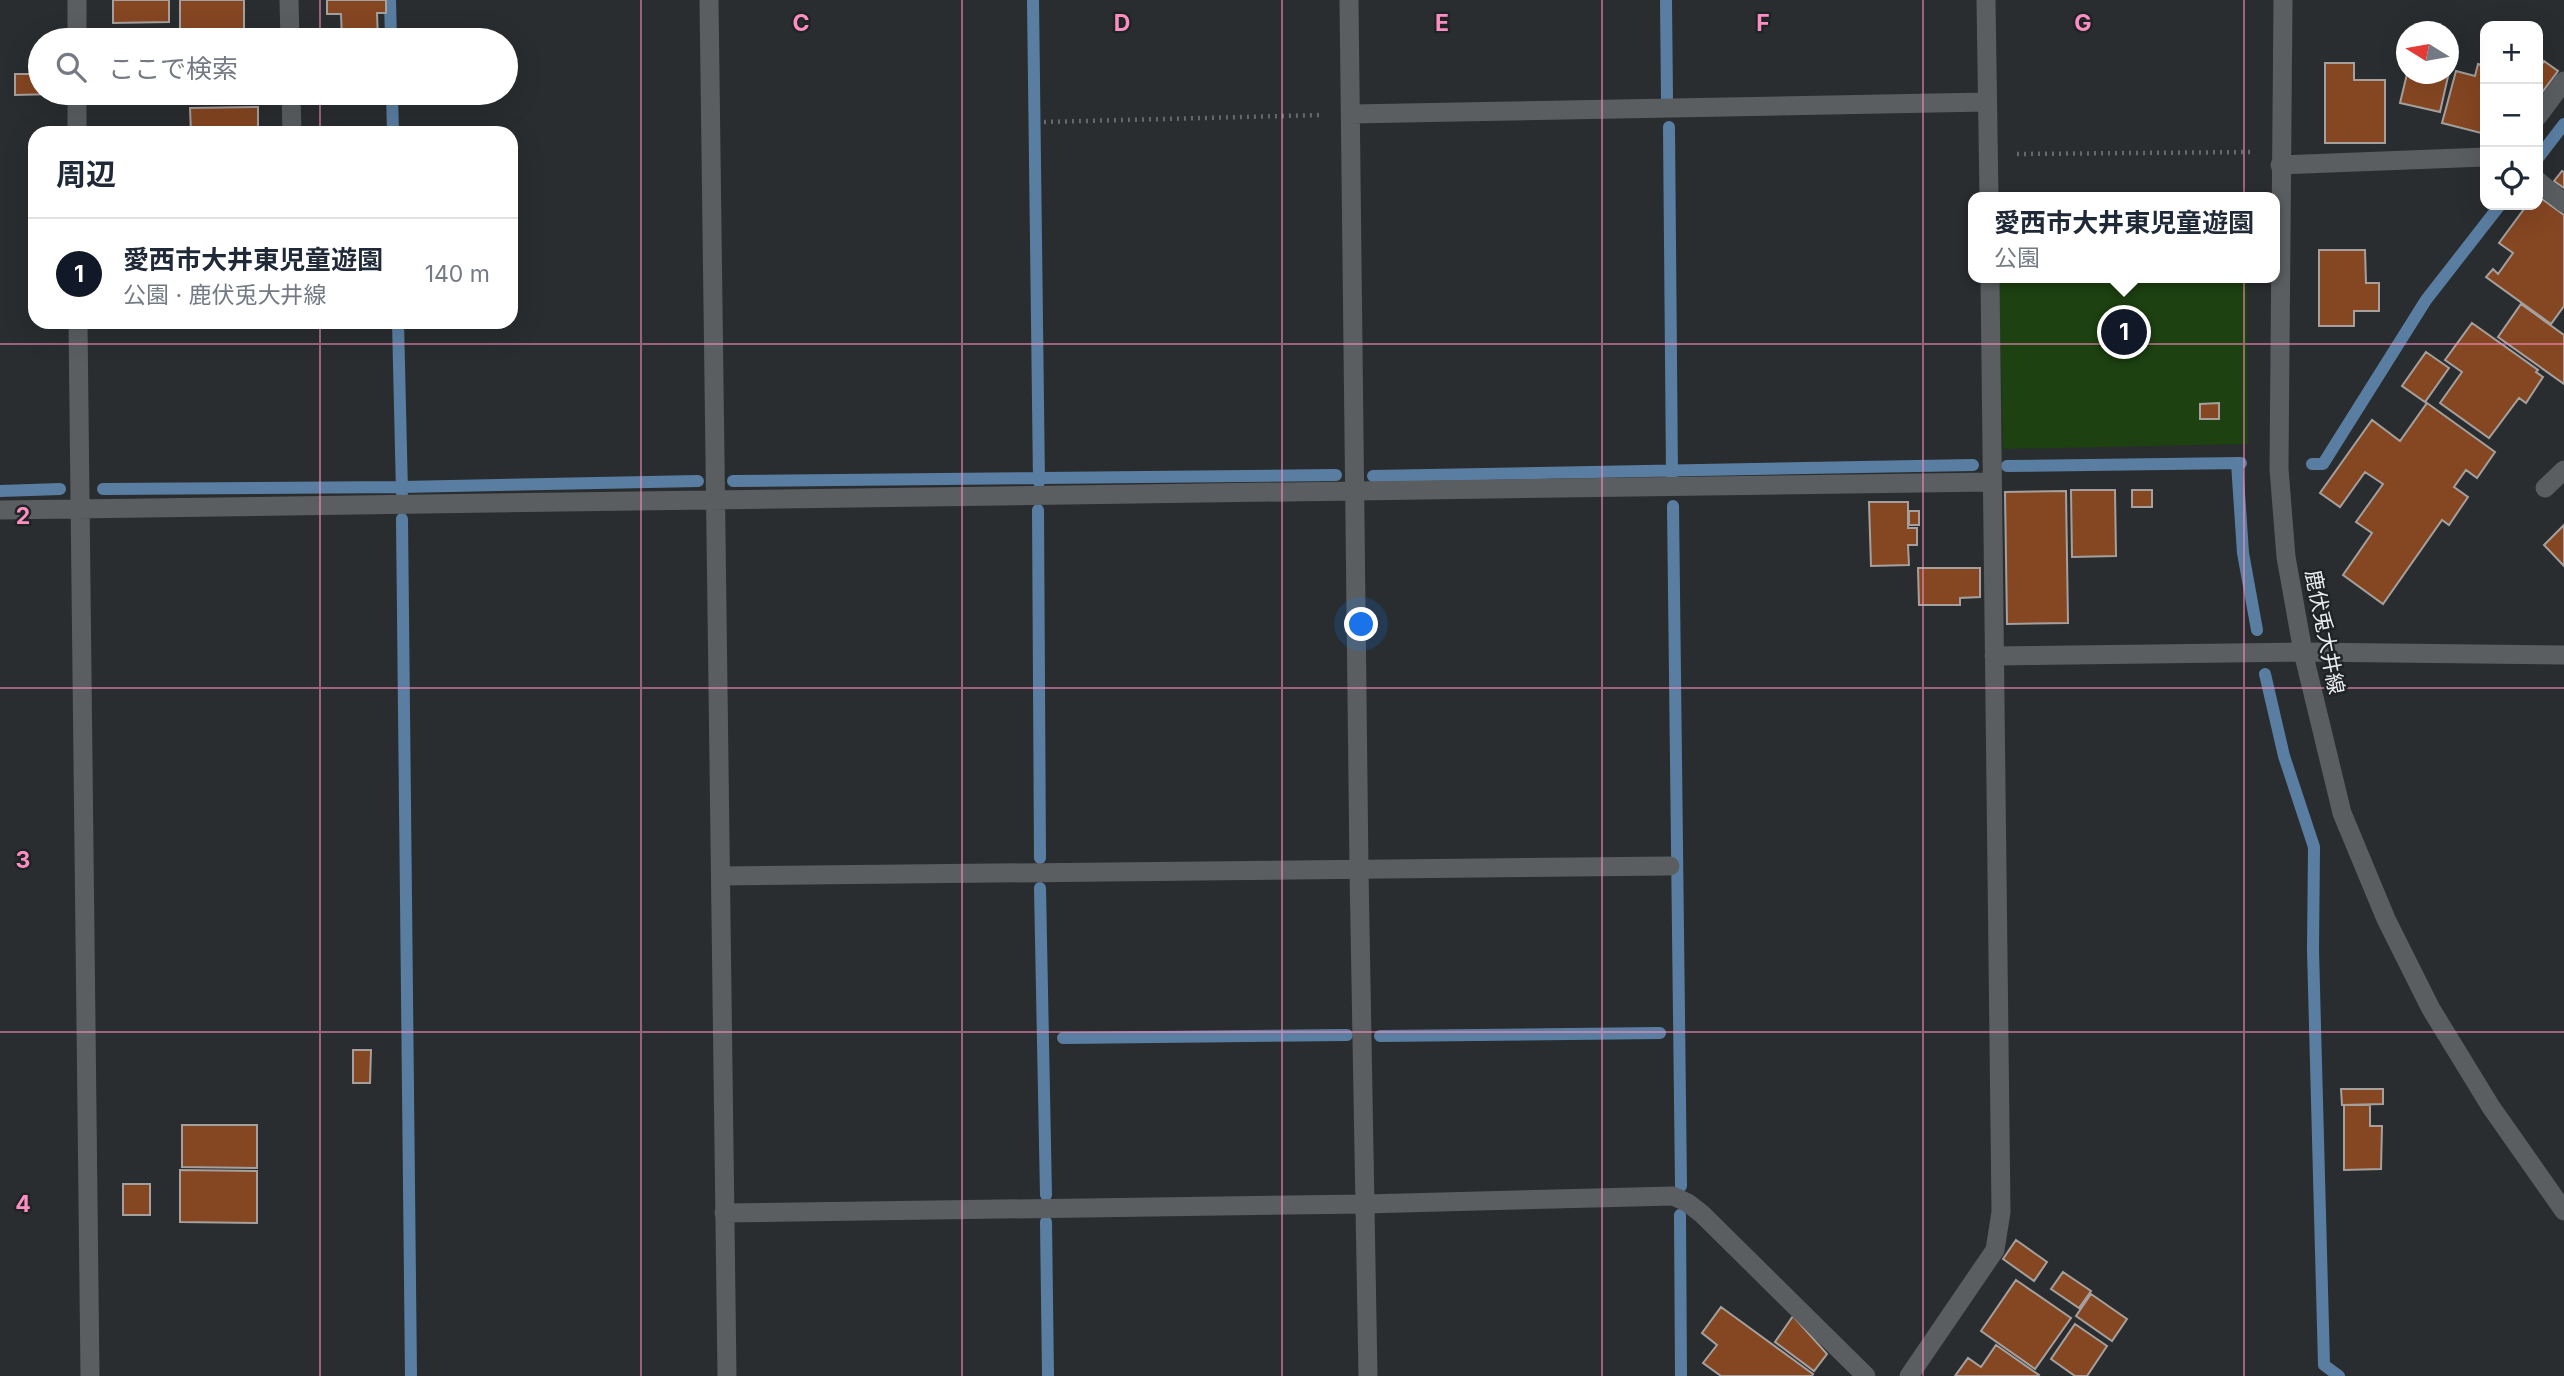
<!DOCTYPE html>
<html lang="ja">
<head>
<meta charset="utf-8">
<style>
	:root { --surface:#fff; --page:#f2f2f3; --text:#1f2937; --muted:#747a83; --line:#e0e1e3; --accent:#111827 }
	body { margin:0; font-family:Inter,"Noto Sans JP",sans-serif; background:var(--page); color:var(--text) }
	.controls { position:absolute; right:21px; top:21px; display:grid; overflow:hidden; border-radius:14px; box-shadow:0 7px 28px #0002 }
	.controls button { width:63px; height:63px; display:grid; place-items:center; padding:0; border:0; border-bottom:2px solid var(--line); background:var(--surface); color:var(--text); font:35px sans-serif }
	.compass { position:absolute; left:2396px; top:21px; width:63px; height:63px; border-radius:50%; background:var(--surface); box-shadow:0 7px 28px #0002; rotate:281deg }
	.you { position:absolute; left:1362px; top:625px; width:24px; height:24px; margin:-18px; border:5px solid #fff; border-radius:50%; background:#1a73e8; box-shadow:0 0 0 10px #1a73e833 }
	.badge { display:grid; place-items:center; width:46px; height:46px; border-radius:50%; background:var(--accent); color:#fff; font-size:23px; font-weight:700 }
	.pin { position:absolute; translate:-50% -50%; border:4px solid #fff; box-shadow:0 2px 7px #0006 }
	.popup { position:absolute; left:1968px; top:192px; width:312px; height:91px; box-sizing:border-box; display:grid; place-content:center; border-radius:14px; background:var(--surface); filter:drop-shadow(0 2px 5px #0005); font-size:23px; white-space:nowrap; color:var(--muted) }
	.popup b { font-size:26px; color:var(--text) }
	.popup::after { content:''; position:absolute; left:50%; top:100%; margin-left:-14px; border:14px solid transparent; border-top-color:var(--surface) }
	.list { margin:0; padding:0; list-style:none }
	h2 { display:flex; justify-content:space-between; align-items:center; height:91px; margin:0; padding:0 28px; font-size:30px }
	h2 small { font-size:23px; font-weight:400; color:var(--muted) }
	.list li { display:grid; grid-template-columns:46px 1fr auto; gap:21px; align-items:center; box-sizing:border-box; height:112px; padding:0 28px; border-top:2px solid var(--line) }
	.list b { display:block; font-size:26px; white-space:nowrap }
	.list p { margin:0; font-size:23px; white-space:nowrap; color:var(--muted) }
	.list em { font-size:23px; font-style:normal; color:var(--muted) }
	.icon { flex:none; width:38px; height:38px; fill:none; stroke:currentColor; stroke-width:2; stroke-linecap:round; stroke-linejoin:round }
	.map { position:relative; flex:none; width:2564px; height:1376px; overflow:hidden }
	.search { position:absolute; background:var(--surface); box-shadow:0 7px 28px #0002; left:28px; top:28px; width:490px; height:77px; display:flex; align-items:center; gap:18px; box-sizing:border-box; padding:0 24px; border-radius:38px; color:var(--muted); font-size:26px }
	.panel { position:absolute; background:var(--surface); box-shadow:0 7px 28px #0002; left:28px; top:126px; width:490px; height:203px; border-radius:21px }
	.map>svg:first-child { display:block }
</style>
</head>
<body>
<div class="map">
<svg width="2564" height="1376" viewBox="0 0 2564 1376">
	<rect width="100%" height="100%" fill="#292d2f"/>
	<path fill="#1d4110" d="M1999,278H2247L2248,444L2003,449Z"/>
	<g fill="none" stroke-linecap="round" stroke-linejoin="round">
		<path stroke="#5a7ea2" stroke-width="12" d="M390,0L391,40
			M1033,0L1039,482
			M1666,0L1667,98
			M392,93L393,133
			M1669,127L1672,475
			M2538,158L2564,124
			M398,322L402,493
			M2237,463L2243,553L2257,630
			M2312,464H2323L2426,300L2500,205
			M2007,466L2241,463
			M1373,476L1973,465
			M733,481L1336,475
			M103,489L402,487L698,481
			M0,491L60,489
			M1673,506L1681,1186
			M1038,510L1040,858
			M402,519L411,1376
			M2265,674L2284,756L2314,847L2313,950L2324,1365L2339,1376
			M1040,888L1046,1195
			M1380,1036L1660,1033
			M1063,1038L1347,1035
			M1680,1215L1681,1376
			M1046,1222L1048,1376"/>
	</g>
	<path fill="#854622" stroke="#a5a09d" stroke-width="2" d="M113,0H169V22L113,23Z
		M180,0H244V35L180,36Z
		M327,0H386V13H377L378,40H342L341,14H327Z
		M162,31V40H96V32Z
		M2544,61L2558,71L2538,98V70Z
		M2325,63H2354V80H2385V143H2325Z
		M2478,64L2485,66V134L2442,123L2456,71L2475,76Z
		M2449,72L2440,112L2400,103L2407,74Z
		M15,74H40V93L56,94L15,95Z
		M184,93H245V103L184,104Z
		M258,107V133H191L190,108Z
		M2562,171L2564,172V188L2554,181Z
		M2538,196L2564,215V306L2551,324L2486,277L2493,269L2498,274L2513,253L2499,243L2527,205H2538Z
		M2319,250H2365L2366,283H2379V311H2354V326H2319Z
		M2521,304L2564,335V384L2498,337Z
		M2472,323L2538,370L2536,372L2543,377L2526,403L2519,398L2489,438L2440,403L2462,372L2445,360Z
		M2426,352L2449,368L2425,402L2402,386Z
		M2219,403V419H2200V404Z
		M2427,403L2495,452L2477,478L2466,470L2454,487L2468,497L2449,525L2442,520L2383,604L2343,575L2372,533L2356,522L2383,484L2365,472L2340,507L2320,493L2372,420L2400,441Z
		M2071,490H2115L2116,556L2072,557Z
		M2132,490H2152V507H2132Z
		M2066,491L2068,623L2007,624L2005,492Z
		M1869,502H1908V528H1917V545H1908L1909,565L1871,566Z
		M1909,511H1919V525H1909Z
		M2564,525V566L2544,545Z
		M1918,568H1980V597L1960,598V605H1919Z
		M353,1050H371L370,1083H353Z
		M2341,1089H2383V1104L2342,1105Z
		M2344,1105H2370V1126H2382L2381,1169L2344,1170Z
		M182,1125H257V1168L182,1167Z
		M180,1170L257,1171V1223L180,1222Z
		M123,1184H150V1215H123Z
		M2016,1240L2047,1262L2034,1281L2003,1259Z
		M2063,1272L2091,1291L2079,1308L2051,1289Z
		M2016,1280L2071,1318L2035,1369L1981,1331Z
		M2091,1294L2127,1319L2112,1341L2076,1316Z
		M1721,1307L1813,1374L1812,1376H1721L1703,1363L1717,1345L1702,1333Z
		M1793,1316L1827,1354L1814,1371L1775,1342Z
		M2075,1324L2107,1346L2087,1376H2075L2051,1359Z
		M1996,1345L2039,1375L2038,1376H1955L1968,1358L1981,1367Z"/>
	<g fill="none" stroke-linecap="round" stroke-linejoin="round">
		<path stroke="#66696b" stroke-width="4.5" stroke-dasharray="2 5" stroke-linecap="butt" d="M1044,122L1322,115
			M2017,154L2253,152"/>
		<path stroke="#5a5e61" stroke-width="19" d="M2545,488L2564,470"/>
		<path stroke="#5a5e61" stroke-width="19" d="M77,0V40
			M289,0L290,40
			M709,0L727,1376
			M1349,0L1359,870L1368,1376
			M1986,0L1989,197
			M77,93V133
			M291,93L292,133
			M1351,114L1987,102
			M2538,116L2564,81
			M2280,165L2485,157
			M2538,181L2564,203
			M78,322L90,1376
			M0,510L1991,482
			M1994,656L2303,652L2564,655
			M721,876L1670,866
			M724,1213L1365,1204L1673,1196L1688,1203L1702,1214L1866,1376
			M1909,1376L1995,1250L2001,1212L1990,278"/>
		<path stroke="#5a5e61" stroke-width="19" d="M2283,0L2279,469L2286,557L2303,652L2342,813L2386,919L2431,1009L2491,1107L2564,1211"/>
	</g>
	<path fill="none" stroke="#fc8fc1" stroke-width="2" stroke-opacity="0.55" d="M320,0V40M641,0V1376M962,0V1376M1282,0V1376M1602,0V1376M1923,0V1376M2244,0V1376M320,93V133M320,322V1376M0,344H2564M0,688H2564M0,1032H2564"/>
	<g text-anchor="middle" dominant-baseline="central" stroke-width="5" stroke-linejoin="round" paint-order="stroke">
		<g font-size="21" fill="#e9ebed" stroke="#1f2325">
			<text transform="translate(2325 632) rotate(79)">鹿伏兎大井線</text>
		</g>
	</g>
	<g font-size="23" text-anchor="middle" font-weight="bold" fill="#fc8fc1" stroke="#1f2325" stroke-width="5" stroke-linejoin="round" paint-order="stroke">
		<text x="801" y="31">C</text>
		<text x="1122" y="31">D</text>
		<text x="1442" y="31">E</text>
		<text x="1763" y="31">F</text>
		<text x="2083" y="31">G</text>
		<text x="23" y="524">2</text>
		<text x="23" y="868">3</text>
		<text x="23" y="1212">4</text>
	</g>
</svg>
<div class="controls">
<button>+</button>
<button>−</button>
<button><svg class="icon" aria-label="locate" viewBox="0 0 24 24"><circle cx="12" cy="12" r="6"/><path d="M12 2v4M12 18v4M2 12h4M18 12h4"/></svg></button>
</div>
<svg class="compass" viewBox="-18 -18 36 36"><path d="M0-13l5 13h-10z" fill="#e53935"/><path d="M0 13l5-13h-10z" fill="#747a83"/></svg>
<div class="you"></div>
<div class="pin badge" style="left:2124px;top:332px">1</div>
<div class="popup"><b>愛西市大井東児童遊園</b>公園</div>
<div class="search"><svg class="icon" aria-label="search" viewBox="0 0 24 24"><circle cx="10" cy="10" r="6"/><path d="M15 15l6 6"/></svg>ここで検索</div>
<section class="panel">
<h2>周辺<small></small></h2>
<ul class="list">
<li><span class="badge">1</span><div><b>愛西市大井東児童遊園</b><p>公園 · 鹿伏兎大井線</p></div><em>140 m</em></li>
</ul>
</section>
</div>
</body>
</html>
